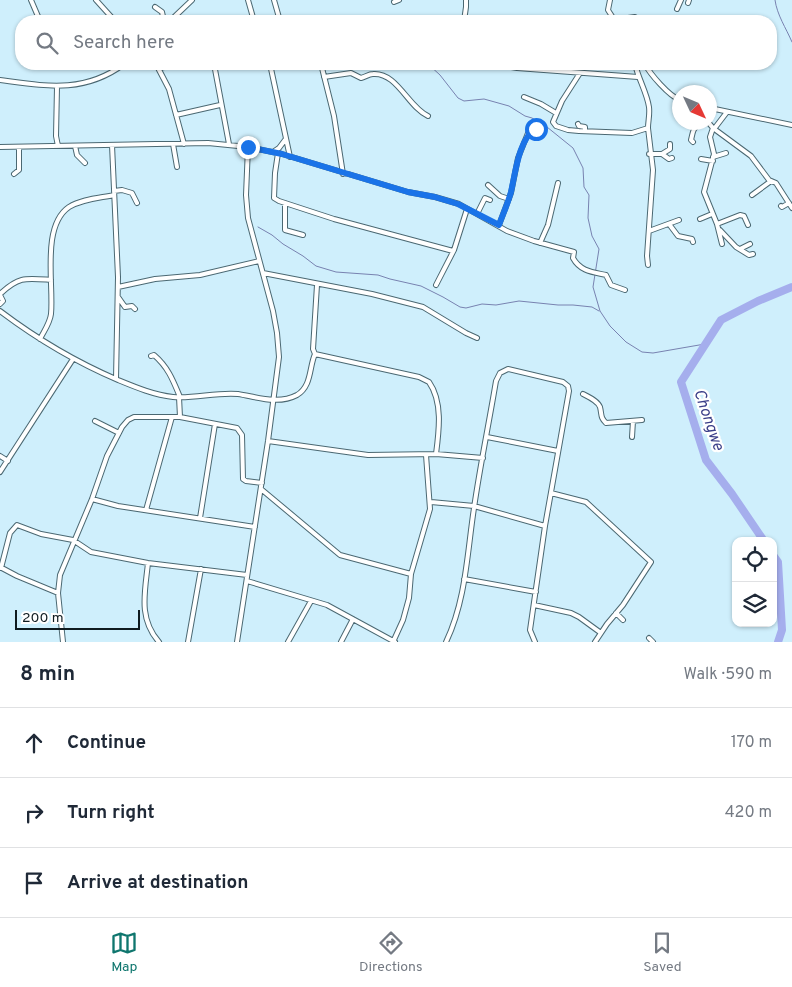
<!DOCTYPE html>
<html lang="en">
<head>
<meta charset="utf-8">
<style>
	:root { --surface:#fff; --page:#f6f6f7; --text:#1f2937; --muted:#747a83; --line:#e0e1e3; --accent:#0f766e }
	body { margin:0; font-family:Overpass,sans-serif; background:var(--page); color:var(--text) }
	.controls { position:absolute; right:15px; bottom:15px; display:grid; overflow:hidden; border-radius:10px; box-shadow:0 1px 4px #0004 }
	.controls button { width:45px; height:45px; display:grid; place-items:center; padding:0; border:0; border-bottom:1px solid var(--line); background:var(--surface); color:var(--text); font:25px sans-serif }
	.compass { position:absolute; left:672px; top:85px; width:45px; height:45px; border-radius:50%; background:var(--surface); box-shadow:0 1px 4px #0004; rotate:134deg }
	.scale { position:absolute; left:15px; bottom:12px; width:125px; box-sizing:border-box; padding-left:5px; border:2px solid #0f1b20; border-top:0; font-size:14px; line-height:18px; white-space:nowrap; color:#0f1b20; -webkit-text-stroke:4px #fff; paint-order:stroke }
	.stop { position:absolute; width:15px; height:15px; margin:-11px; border:4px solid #1a73e8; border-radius:50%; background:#fff }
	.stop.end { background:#1a73e8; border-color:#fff; box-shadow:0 1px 5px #0008 }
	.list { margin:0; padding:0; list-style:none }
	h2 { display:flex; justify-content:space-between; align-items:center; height:65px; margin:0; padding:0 20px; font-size:21px }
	h2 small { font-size:16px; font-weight:400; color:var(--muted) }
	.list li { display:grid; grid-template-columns:32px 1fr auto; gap:15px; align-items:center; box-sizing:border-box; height:70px; padding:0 20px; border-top:1px solid var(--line) }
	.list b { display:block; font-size:19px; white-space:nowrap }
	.list em { font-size:16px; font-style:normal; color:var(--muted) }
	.icon { flex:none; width:28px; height:28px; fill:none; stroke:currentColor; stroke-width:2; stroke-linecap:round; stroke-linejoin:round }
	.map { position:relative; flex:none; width:792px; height:642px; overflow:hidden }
	.search { position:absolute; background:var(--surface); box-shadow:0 1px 4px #0004; left:15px; right:15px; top:15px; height:55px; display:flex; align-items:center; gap:12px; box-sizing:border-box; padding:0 18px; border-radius:20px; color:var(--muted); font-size:19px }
	.sheet { height:275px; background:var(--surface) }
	nav { display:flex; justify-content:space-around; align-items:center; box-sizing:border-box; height:70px; border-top:1px solid var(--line); background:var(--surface); font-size:14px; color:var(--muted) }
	nav a { display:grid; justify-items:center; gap:2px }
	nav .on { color:var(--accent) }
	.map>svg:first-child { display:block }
</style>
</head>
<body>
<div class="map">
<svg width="792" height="642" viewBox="0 0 792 642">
	<rect width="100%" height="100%" fill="#cfeffc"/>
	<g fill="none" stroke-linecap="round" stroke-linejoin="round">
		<path stroke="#7882b0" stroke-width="1" d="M775,0C777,15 786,28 792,42
			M428,64L440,75L458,98L464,101L484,99L509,106L525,116L532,118L547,127L573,148L583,168L584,187L589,195L588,218L592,236L599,249L593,287L600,311L610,326L626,342L642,352L653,353L705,344
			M258,227L272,235L283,244L303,256L316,266L336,272L378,275L390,279L421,286L443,297L460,307L466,308L482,304L496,305L519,301L558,305H573L592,307L599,311"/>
		<path stroke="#a5aeed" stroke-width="8" d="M764,541L732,494L706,460L681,382L721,320L758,301L792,287
			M773,555L778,562L782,630L778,642"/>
		<defs>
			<path id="minor" d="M31,0L40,21
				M96,0L115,21
				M248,0L254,21
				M274,0L280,21
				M610,0L608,10L615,21
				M394,2L399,0
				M688,3L689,0
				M155,7L162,12L164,21
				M677,9L681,0
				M170,21L192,0
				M464,21L466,7V0
				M515,21H516
				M626,21L628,18L635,17
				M156,64L169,89L184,144
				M214,64L229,144
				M270,64L290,157
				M321,64L334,116L343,174
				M492,64L517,68L638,77
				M645,64C650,74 669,96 680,100
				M159,68L181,64
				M580,73L562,101L553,122L556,126L568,130L579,131L632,133L648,128C648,121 650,115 649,107C647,93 638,78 635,64
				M324,77L351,73L361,78C365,77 369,74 373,74C397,72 408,107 428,116
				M0,80C45,86 84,94 124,64
				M57,87L56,136L58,146
				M524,97L541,104L556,113
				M710,108L792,125
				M176,115L220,105
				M708,122L713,128L710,137L714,154L704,192L717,224L722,244
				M578,124L579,126L585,127V131
				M648,128L653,170L647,256L648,265
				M713,128L751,156L769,180L776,183L792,208
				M714,129L727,112
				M693,142L691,140C694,128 692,129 704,122
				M173,144L177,167
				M112,145L118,277L116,379
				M75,146L77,155L85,163
				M0,147L208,143L248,147L282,154L408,192L435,197L459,204L507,231L534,241L574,252L573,258C580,271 592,272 606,275L611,285L625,290
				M273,152L279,148L285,140
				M278,153L275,173L274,198L279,201L334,219L453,251
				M649,154H662L670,149V144
				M662,154L669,159L672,158
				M713,157L726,153
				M701,159L713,161
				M14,174L19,170V147
				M488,185L500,196L509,199
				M114,191L122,190L132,193L137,203
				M752,195L771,181
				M285,203V230L303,235
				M781,206L782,207L789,203
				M477,214L485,198L490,200
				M700,219L712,214
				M669,224L678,236L692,239L693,242
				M717,224L740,215L744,216L748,225
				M499,225L511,193L518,158L528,133L538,128
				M720,230L736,247L749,255L753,254
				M649,231L679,220
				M540,243L548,225L558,183
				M740,249L750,244
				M263,273L372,294L423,307L466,333L477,338
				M317,285L313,349L315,354L419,377L429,382C443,402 439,431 436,454L483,458
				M436,285L454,250L467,209
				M118,287L155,279L200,275L259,261
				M0,294C19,276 26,278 51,280
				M0,295L3,301L0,304
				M118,297L125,307L132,306L135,309
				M0,311C37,339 76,362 118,380C135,387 154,395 173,397C194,399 216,392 238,394C257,397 278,405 297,395C312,386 309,367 315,354
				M40,339C44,331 50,323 51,314C54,285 41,226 69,207C82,199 100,198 114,195
				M151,356L154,355C168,367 173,380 180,397
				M583,394C589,397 598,401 600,407C602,415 600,417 606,423L642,420
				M179,397L180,417
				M95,421L119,433
				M487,437L558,451
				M632,437L633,421
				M268,441L368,455L436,454
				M0,456L8,461
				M0,472L73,359
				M261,489L340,555L411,574
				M551,493L586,502L651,562L623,605L607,624L595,642
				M92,499L118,506L255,527
				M431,502L474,506L545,526
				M146,510L172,417
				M200,518L215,424
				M148,563C145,592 138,618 159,642
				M0,567L17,576L58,593
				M1,568L10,533L17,525L41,534L73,540L91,552L148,563L247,575
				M464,579L536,592
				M247,581L327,605L395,642
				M534,605L571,613L579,617L601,633
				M616,613L623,620
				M649,638L653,642
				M63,642L58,593L60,575L92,499L107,456L122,427L128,420L134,417H180L237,428L242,435L243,479L246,481L262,483
				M188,642L201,569
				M237,642L268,441L279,357L277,333L273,311L248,218L246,195L248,147
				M288,642L311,601
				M341,642L353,619
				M393,642L403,620L409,598L411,574L430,509L426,455
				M446,642C466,600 467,554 474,508C480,466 489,423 496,381L500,373L508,369L563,382L568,386L569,391L545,526L530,630L535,642"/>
		</defs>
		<use href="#minor" stroke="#4b6872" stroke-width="6"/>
		<use href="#minor" stroke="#fff" stroke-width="4"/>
	</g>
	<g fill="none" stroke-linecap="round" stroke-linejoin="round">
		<path stroke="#1a73e8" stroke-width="6" d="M248,147L282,154L408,192L435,197L458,204L499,225C503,214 508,203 511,192C515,175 519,137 536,129"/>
	</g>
	<g text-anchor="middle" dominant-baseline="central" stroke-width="4.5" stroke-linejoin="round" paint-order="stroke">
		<g font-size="16" font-style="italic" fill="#3b3f89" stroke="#fff">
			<text transform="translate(708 420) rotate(71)">Chongwe</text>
		</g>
	</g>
</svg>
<div class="controls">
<button><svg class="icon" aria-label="locate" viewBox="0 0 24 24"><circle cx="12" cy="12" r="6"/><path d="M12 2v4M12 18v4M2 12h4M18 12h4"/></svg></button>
<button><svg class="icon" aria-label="layers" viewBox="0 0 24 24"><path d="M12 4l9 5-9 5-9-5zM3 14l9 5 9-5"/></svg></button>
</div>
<svg class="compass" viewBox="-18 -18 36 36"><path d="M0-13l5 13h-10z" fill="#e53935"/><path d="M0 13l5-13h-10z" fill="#747a83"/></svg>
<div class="scale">200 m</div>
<div class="stop" style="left:536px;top:129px"></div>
<div class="stop end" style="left:248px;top:147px"></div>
<div class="search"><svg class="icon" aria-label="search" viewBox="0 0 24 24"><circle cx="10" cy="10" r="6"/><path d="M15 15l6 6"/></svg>Search here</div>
</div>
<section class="sheet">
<h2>8 min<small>Walk · 590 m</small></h2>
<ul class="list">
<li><svg class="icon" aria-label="ahead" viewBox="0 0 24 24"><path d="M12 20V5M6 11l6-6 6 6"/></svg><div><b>Continue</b></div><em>170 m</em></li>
<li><svg class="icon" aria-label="right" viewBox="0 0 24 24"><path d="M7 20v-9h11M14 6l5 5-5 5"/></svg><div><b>Turn right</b></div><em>420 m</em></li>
<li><svg class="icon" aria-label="arrive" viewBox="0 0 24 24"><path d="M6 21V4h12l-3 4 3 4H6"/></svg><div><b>Arrive at destination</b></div></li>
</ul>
</section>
<nav>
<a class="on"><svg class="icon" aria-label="map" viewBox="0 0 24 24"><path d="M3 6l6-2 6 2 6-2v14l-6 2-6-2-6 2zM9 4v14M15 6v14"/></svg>Map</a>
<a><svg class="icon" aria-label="directions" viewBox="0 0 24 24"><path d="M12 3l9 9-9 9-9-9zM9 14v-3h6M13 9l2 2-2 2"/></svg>Directions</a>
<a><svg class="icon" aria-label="saved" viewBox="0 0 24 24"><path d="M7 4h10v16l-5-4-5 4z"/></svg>Saved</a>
</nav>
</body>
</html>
